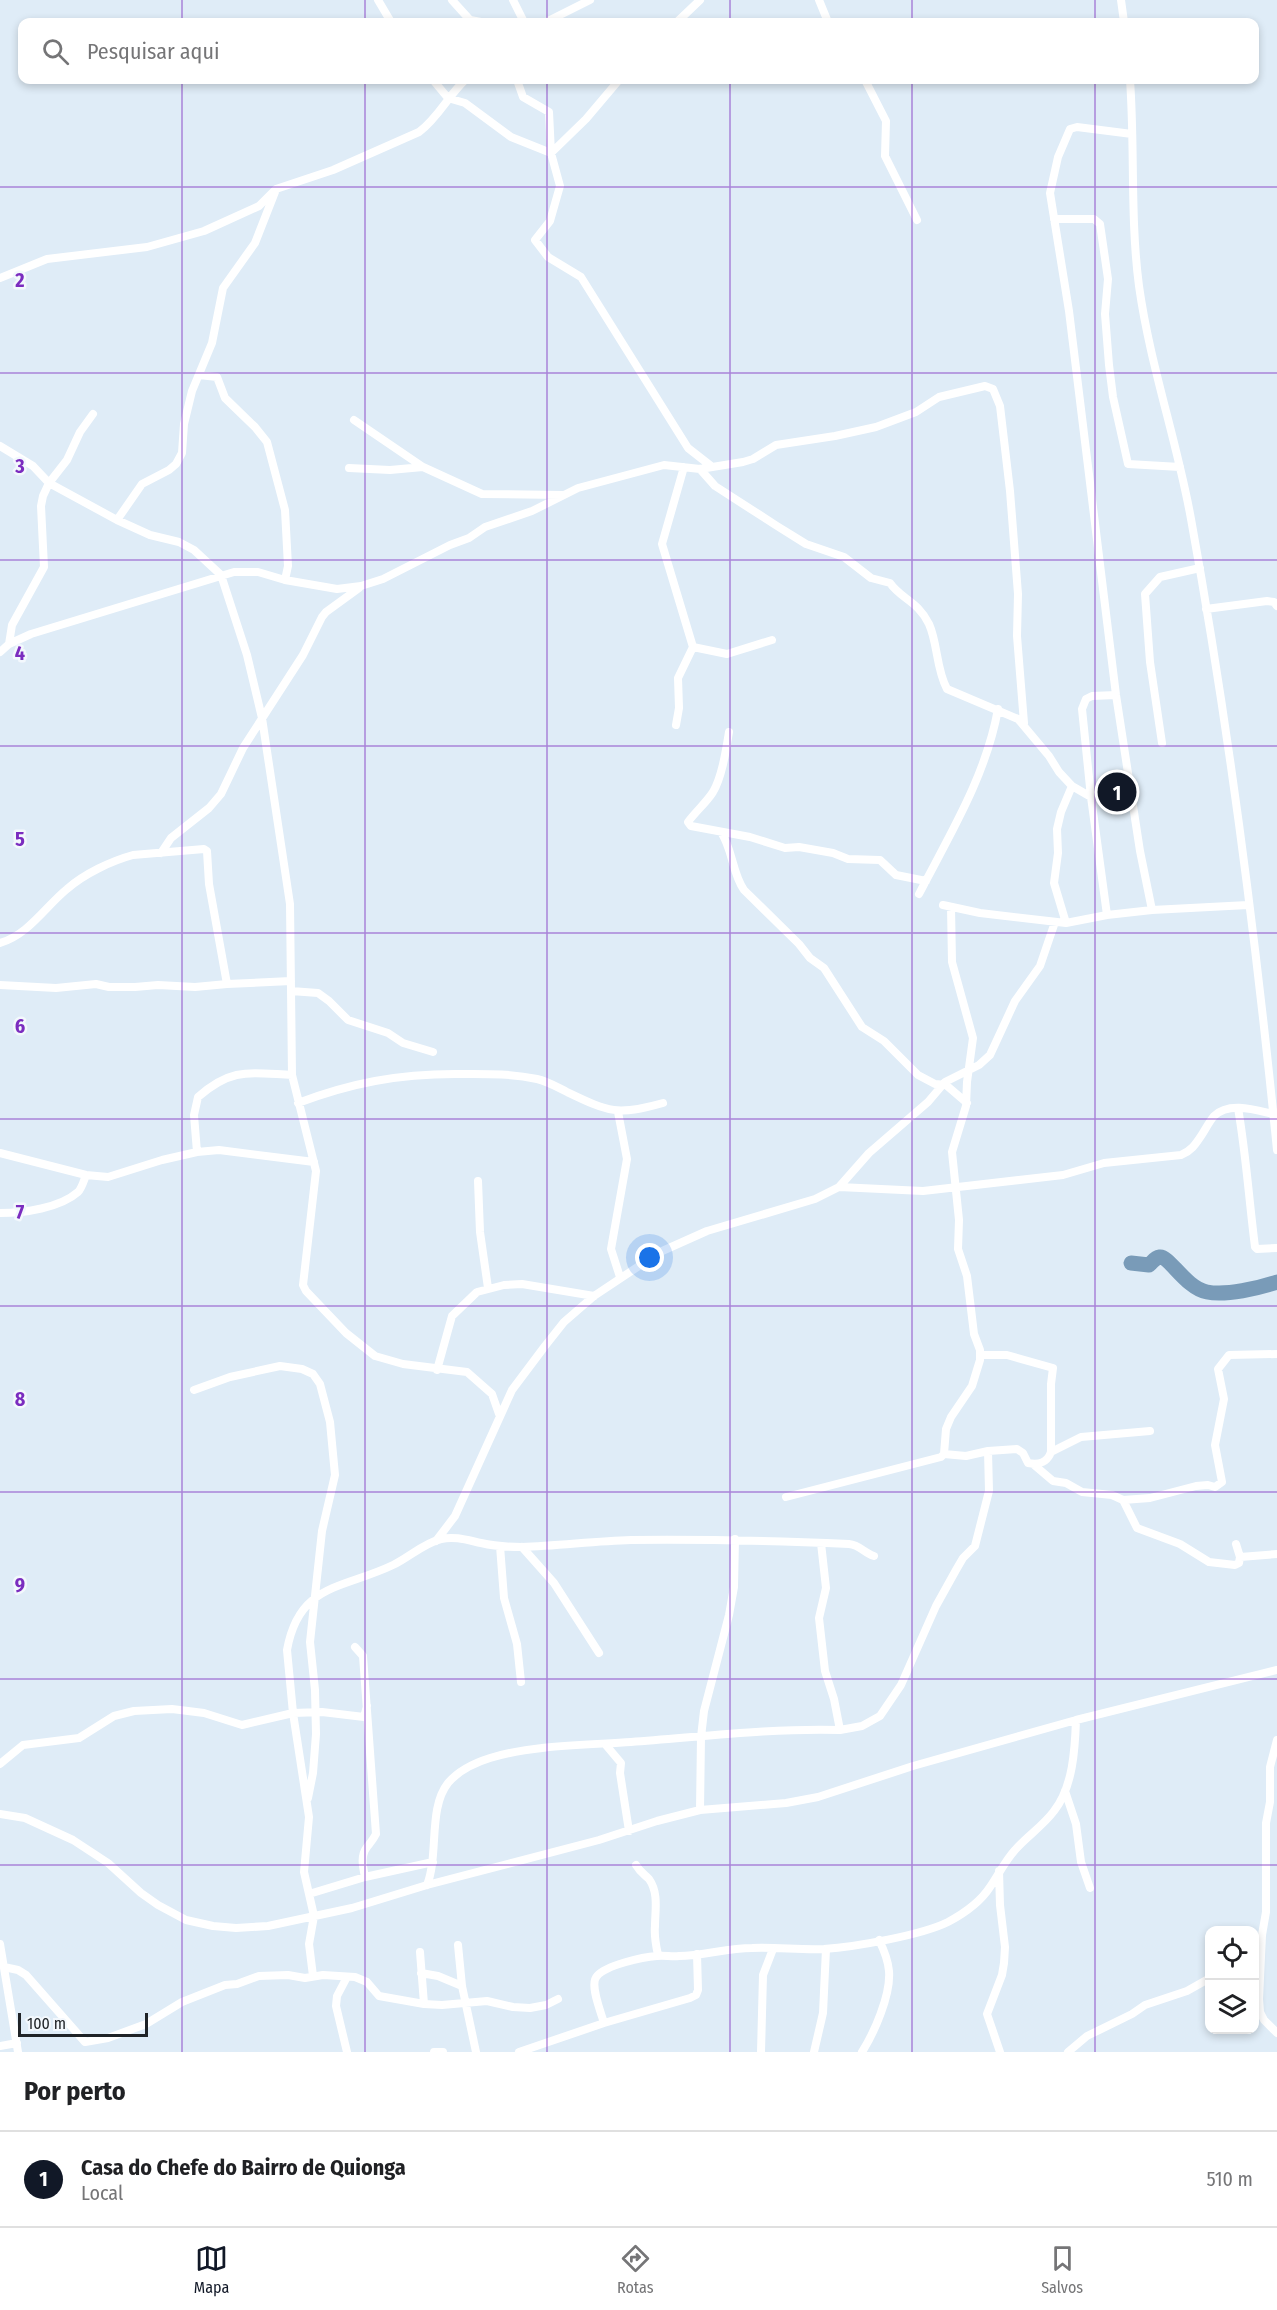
<!DOCTYPE html>
<html lang="pt">
<head>
<meta charset="utf-8">
<style>
	:root { --surface:#fff; --page:#f2f2f2; --text:#202124; --muted:#757577; --line:#e0e0e0; --accent:#111827 }
	body { margin:0; font-family:"Fira Sans Condensed",sans-serif; background:var(--page); color:var(--text) }
	.controls { position:absolute; right:18px; bottom:18px; display:grid; overflow:hidden; border-radius:12px; box-shadow:0 3px 9px #0003 }
	.controls button { width:54px; height:54px; display:grid; place-items:center; padding:0; border:0; border-bottom:2px solid var(--line); background:var(--surface); color:var(--text); font:30px sans-serif }
	.scale { position:absolute; left:18px; bottom:15px; width:130px; box-sizing:border-box; padding-left:6px; border:3px solid #1f2327; border-top:0; font-size:16px; line-height:21px; white-space:nowrap; color:#1f2327; -webkit-text-stroke:4px #f3f8fd; paint-order:stroke }
	.you { position:absolute; left:650px; top:1258px; width:21px; height:21px; margin:-15px; border:4px solid #fff; border-radius:50%; background:#1a73e8; box-shadow:0 0 0 9px #1a73e833 }
	.badge { display:grid; place-items:center; width:39px; height:39px; border-radius:50%; background:var(--accent); color:#fff; font-size:20px; font-weight:700 }
	.pin { position:absolute; translate:-50% -50%; border:3px solid #fff; box-shadow:0 2px 6px #0006 }
	.list { margin:0; padding:0; list-style:none }
	h2 { display:flex; justify-content:space-between; align-items:center; height:78px; margin:0; padding:0 24px; font-size:26px }
	h2 small { font-size:20px; font-weight:400; color:var(--muted) }
	.list li { display:grid; grid-template-columns:39px 1fr auto; gap:18px; align-items:center; box-sizing:border-box; height:96px; padding:0 24px; border-top:2px solid var(--line) }
	.list b { display:block; font-size:22px; white-space:nowrap }
	.list p { margin:0; font-size:20px; white-space:nowrap; color:var(--muted) }
	.list em { font-size:20px; font-style:normal; color:var(--muted) }
	.icon { flex:none; width:33px; height:33px; fill:none; stroke:currentColor; stroke-width:2; stroke-linecap:round; stroke-linejoin:round }
	.map { position:relative; flex:none; width:1277px; height:2052px; overflow:hidden }
	.search { position:absolute; background:var(--surface); box-shadow:0 3px 9px #0003; left:18px; right:18px; top:18px; height:66px; display:flex; align-items:center; gap:15px; box-sizing:border-box; padding:0 21px; border-radius:12px; color:var(--muted); font-size:22px }
	.sheet { height:174px; background:var(--surface) }
	nav { display:flex; justify-content:space-around; align-items:center; box-sizing:border-box; height:84px; border-top:2px solid var(--line); background:var(--surface); font-size:16px; color:var(--muted) }
	nav a { display:grid; justify-items:center; gap:3px }
	nav .on { color:var(--accent) }
	.map>svg:first-child { display:block }
</style>
</head>
<body>
<div class="map">
<svg width="1277" height="2052" viewBox="0 0 1277 2052">
	<rect width="100%" height="100%" fill="#dfecf7"/>
	<g fill="none" stroke-linecap="round" stroke-linejoin="round">
		<path stroke="#799bb8" stroke-width="15" d="M1131,1263L1149,1265C1153,1262 1154,1258 1160,1257C1169,1256 1186,1288 1207,1292C1226,1296 1259,1288 1277,1282"/>
		<path stroke="#fff" stroke-width="8" d="M378,0L391,22
			M452,0L470,20L481,22
			M513,0L524,22
			M819,0L828,22
			M1121,0L1124,22
			M546,22L590,0
			M677,22L700,0
			M433,80L448,98L465,103L511,137L551,153L586,119L619,80
			M517,80L523,97L549,112L551,153L560,186L550,221L535,240L548,257L581,277L688,448L711,466
			M865,80L886,121L885,156L917,220
			M1130,80C1135,148 1130,218 1139,286C1150,365 1177,441 1191,519C1229,728 1256,939 1277,1150
			M1132,134L1077,127L1070,129L1058,157L1050,193L1069,311L1116,695L1140,851L1152,910
			M1054,219H1094L1100,224L1108,279L1105,314L1109,365L1113,397L1128,464L1180,467
			M0,278L47,259L147,247L204,231L259,206L276,189L333,170L419,132C438,118 448,96 465,80
			M199,375L217,377L225,398L255,427L267,442L285,510L288,566L285,580
			M354,420L423,467L482,494L562,495
			M0,446L33,466L49,483L117,520L150,535L179,542L194,550L221,575L247,655L262,718L290,904L292,1075L316,1171L303,1285L306,1291L346,1333L375,1356L403,1364L467,1372L492,1394L499,1414
			M684,467L662,544L693,647L727,654L772,640
			M349,468L390,470L423,467
			M700,469L715,486L777,526L806,544L844,557L871,578L890,583C901,599 918,601 929,624C938,644 936,669 947,689L1018,719L1049,756L1059,772L1072,786L1091,797
			M117,520L142,484L169,470L176,464L182,453L184,424L192,391L212,343L223,288L255,243L275,192
			M1206,609L1267,601L1274,602L1277,606
			M9,644L31,634L234,572H258L285,580L337,589L361,586L383,579L450,545L469,538L485,527L532,511L578,488L664,465L700,469L743,462L753,459L776,445L835,436L876,427L916,412L939,397L985,386L993,389L1000,406L1010,491L1018,594L1017,636L1024,723
			M0,652L9,644L12,625L44,567L41,506L43,496L49,483L67,460L80,432L93,414
			M676,725L679,708L678,678L693,647
			M729,732C726,750 722,777 713,792C706,803 696,811 688,822L691,826L750,837L785,848L799,847L833,853L848,859L880,860L896,875L926,881
			M1162,743L1150,662L1145,594L1160,577L1200,568
			M721,832C733,850 732,873 744,890L799,944L810,958L824,968L862,1027L884,1041L918,1075L935,1084L946,1085L967,1103
			M161,853L171,838L209,808L221,794L243,748L303,655L322,617L326,612L359,588
			M919,894C950,834 986,776 998,709
			M943,905L980,913L1066,923L1107,915L1152,910L1248,905
			M1107,915L1091,797L1082,709L1086,699L1092,696L1116,695
			M1066,923L1054,883L1058,853L1057,829L1061,812L1072,786
			M0,943C28,935 45,907 67,889C84,874 111,861 133,855L204,849L207,851L209,884L227,984
			M0,985L56,988L96,984L109,987H135L158,985L195,987L227,984L291,981
			M291,991L318,993L329,1001L348,1020L388,1033L403,1043L433,1052
			M298,1103C351,1083 398,1074 455,1074C484,1074 509,1073 537,1079C547,1081 557,1087 567,1092C609,1112 617,1116 663,1103
			M1238,1108C1246,1154 1249,1200 1255,1247L1257,1249L1277,1248
			M618,1112L627,1159L611,1249L620,1277
			M197,1152L194,1115L198,1097C232,1067 250,1073 292,1075
			M0,1153L86,1175L108,1177L162,1160L197,1152L219,1150L314,1162
			M478,1181L480,1232L488,1288
			M839,1187L869,1153L928,1102L945,1082L979,1065L990,1055L1015,1001L1040,966L1055,922
			M0,1213C24,1213 60,1208 78,1192C82,1188 84,1180 86,1175
			M437,1370L452,1316L477,1292L504,1285L522,1284L594,1296
			M194,1390L230,1377L280,1366L302,1369L313,1374L320,1384L330,1422L335,1475L322,1531L310,1642L315,1690L316,1734L313,1773L308,1798
			M1051,1452L1081,1437L1150,1431
			M944,1454L966,1456L988,1451L1017,1449L1023,1453L1028,1463C1039,1465 1047,1463 1051,1452V1384L1053,1368L1007,1355H980
			M1033,1464L1053,1481L1066,1483L1082,1492L1112,1495L1123,1500L1150,1498L1196,1486L1208,1485L1215,1487L1222,1482L1215,1445L1224,1399L1218,1369L1229,1355L1277,1354
			M786,1497L941,1457L944,1454L946,1429L951,1417L972,1386L980,1360V1350L974,1334L967,1276L958,1249L959,1220L952,1152L966,1106L967,1082L973,1038L952,962L951,907
			M1123,1500L1137,1528L1180,1544L1209,1562L1235,1565L1239,1563L1240,1557
			M436,1541L455,1516L512,1390L545,1346L564,1322L594,1296L660,1252L707,1231L815,1199L839,1187L923,1191L1063,1175L1104,1163L1181,1155C1191,1151 1195,1145 1201,1136C1205,1130 1209,1122 1214,1116C1229,1101 1256,1110 1273,1114
			M821,1543L826,1588L819,1618L825,1671L834,1699L840,1730
			M1236,1544L1240,1557L1277,1554
			M500,1546L504,1598L517,1644L521,1682
			M522,1547L554,1583L599,1653
			M355,1647L363,1656L376,1834C373,1840 371,1842 367,1847C360,1856 363,1867 365,1877
			M1277,1740L1270,1767V1802L1266,1823V1912L1262,1935L1259,1999L1260,2012L1264,2020L1277,2033
			M605,1744L621,1763L620,1773L629,1831
			M0,1764L23,1745L79,1738L114,1716L134,1711L172,1709L204,1713L242,1725L293,1713L322,1712L364,1717L367,1706
			M1065,1791L1076,1824L1081,1862L1090,1888
			M700,1810L701,1737L704,1711L729,1615L734,1587L735,1539
			M0,1814L25,1818L73,1840L108,1863L141,1893L158,1905L186,1920L213,1926L236,1928L268,1926L352,1908L427,1885L599,1840L657,1821L700,1810L786,1803L818,1797L913,1766L1076,1720L1277,1670
			M636,1865C640,1872 644,1874 649,1879C659,1893 655,1911 655,1926C654,1936 656,1946 658,1955
			M999,1871L1000,1905L1005,1947L1004,1963L1002,1975L987,2014L1000,2052
			M427,1885C439,1855 428,1808 448,1783C459,1770 474,1763 490,1758C531,1745 587,1745 631,1742C700,1737 771,1728 840,1730L862,1726L880,1716L901,1685L936,1606L956,1570L963,1558L975,1546L989,1491L988,1451
			M309,1894L365,1877L433,1862
			M0,1944L18,2052
			M458,1945L462,1986L476,2052
			M420,1952L424,2004
			M4,1967L18,1970L26,1975L85,2042L108,2038L146,2024L182,2002L225,1985L237,1984L259,1976L288,1975L305,1978L323,1975L355,1977L367,1982L379,1996L424,2004L442,2005L487,2001L513,2007L530,2008L546,2005L558,1999
			M421,1973L438,1976L462,1986
			M313,1976L309,1944L314,1916L304,1872L309,1817L293,1713L287,1650C299,1583 343,1589 393,1565C408,1558 424,1543 441,1539C455,1536 467,1540 481,1543C494,1546 508,1547 522,1547C558,1546 594,1541 631,1540C704,1539 776,1541 849,1544C860,1545 864,1553 874,1556
			M604,2023C601,2012 589,1984 597,1976C606,1965 643,1957 657,1956C664,1955 672,1957 679,1956C703,1956 727,1948 752,1948C776,1947 800,1950 824,1949C855,1947 922,1935 948,1922C963,1914 981,1901 990,1887C999,1874 1005,1861 1015,1850C1027,1836 1043,1826 1054,1811C1073,1787 1075,1749 1076,1720
			M0,2046L17,2043
			M347,2052L336,2006L337,1996L347,1977
			M434,2052H443
			M519,2052L604,2023L690,1998L696,1995L698,1990L697,1954
			M761,2052L763,1975L773,1949
			M814,2052L823,2013L826,1949
			M862,2052C874,2033 891,1995 889,1971C888,1960 884,1950 879,1940
			M1068,2052L1087,2036L1132,2014L1145,2005L1187,1991L1210,1978"/>
	</g>
	<path fill="none" stroke="#7b2cbf" stroke-width="1.5" stroke-opacity="0.55" d="M182,0V22M365,0V22M547,0V22M730,0V22M912,0V22M1095,0V22M182,80V2052M365,80V2052M547,80V2052M730,80V2052M912,80V2052M1095,80V2052M0,187H1277M0,373H1277M0,560H1277M0,746H1277M0,933H1277M0,1119H1277M0,1306H1277M0,1492H1277M0,1679H1277M0,1865H1277"/>
	<g font-size="20" text-anchor="middle" font-weight="bold" fill="#7b2cbf" stroke="#f3f8fd" stroke-width="5" stroke-linejoin="round" paint-order="stroke">
		<text x="20" y="287">2</text>
		<text x="20" y="473">3</text>
		<text x="20" y="660">4</text>
		<text x="20" y="846">5</text>
		<text x="20" y="1033">6</text>
		<text x="20" y="1219">7</text>
		<text x="20" y="1406">8</text>
		<text x="20" y="1592">9</text>
	</g>
</svg>
<div class="controls">
<button><svg class="icon" aria-label="locate" viewBox="0 0 24 24"><circle cx="12" cy="12" r="6"/><path d="M12 2v4M12 18v4M2 12h4M18 12h4"/></svg></button>
<button><svg class="icon" aria-label="layers" viewBox="0 0 24 24"><path d="M12 4l9 5-9 5-9-5zM3 14l9 5 9-5"/></svg></button>
</div>
<div class="scale">100 m</div>
<div class="you"></div>
<div class="pin badge" style="left:1117px;top:792px">1</div>
<div class="search"><svg class="icon" aria-label="search" viewBox="0 0 24 24"><circle cx="10" cy="10" r="6"/><path d="M15 15l6 6"/></svg>Pesquisar aqui</div>
</div>
<section class="sheet">
<h2>Por perto<small></small></h2>
<ul class="list">
<li><span class="badge">1</span><div><b>Casa do Chefe do Bairro de Quionga</b><p>Local</p></div><em>510 m</em></li>
</ul>
</section>
<nav>
<a class="on"><svg class="icon" aria-label="map" viewBox="0 0 24 24"><path d="M3 6l6-2 6 2 6-2v14l-6 2-6-2-6 2zM9 4v14M15 6v14"/></svg>Mapa</a>
<a><svg class="icon" aria-label="directions" viewBox="0 0 24 24"><path d="M12 3l9 9-9 9-9-9zM9 14v-3h6M13 9l2 2-2 2"/></svg>Rotas</a>
<a><svg class="icon" aria-label="saved" viewBox="0 0 24 24"><path d="M7 4h10v16l-5-4-5 4z"/></svg>Salvos</a>
</nav>
</body>
</html>
